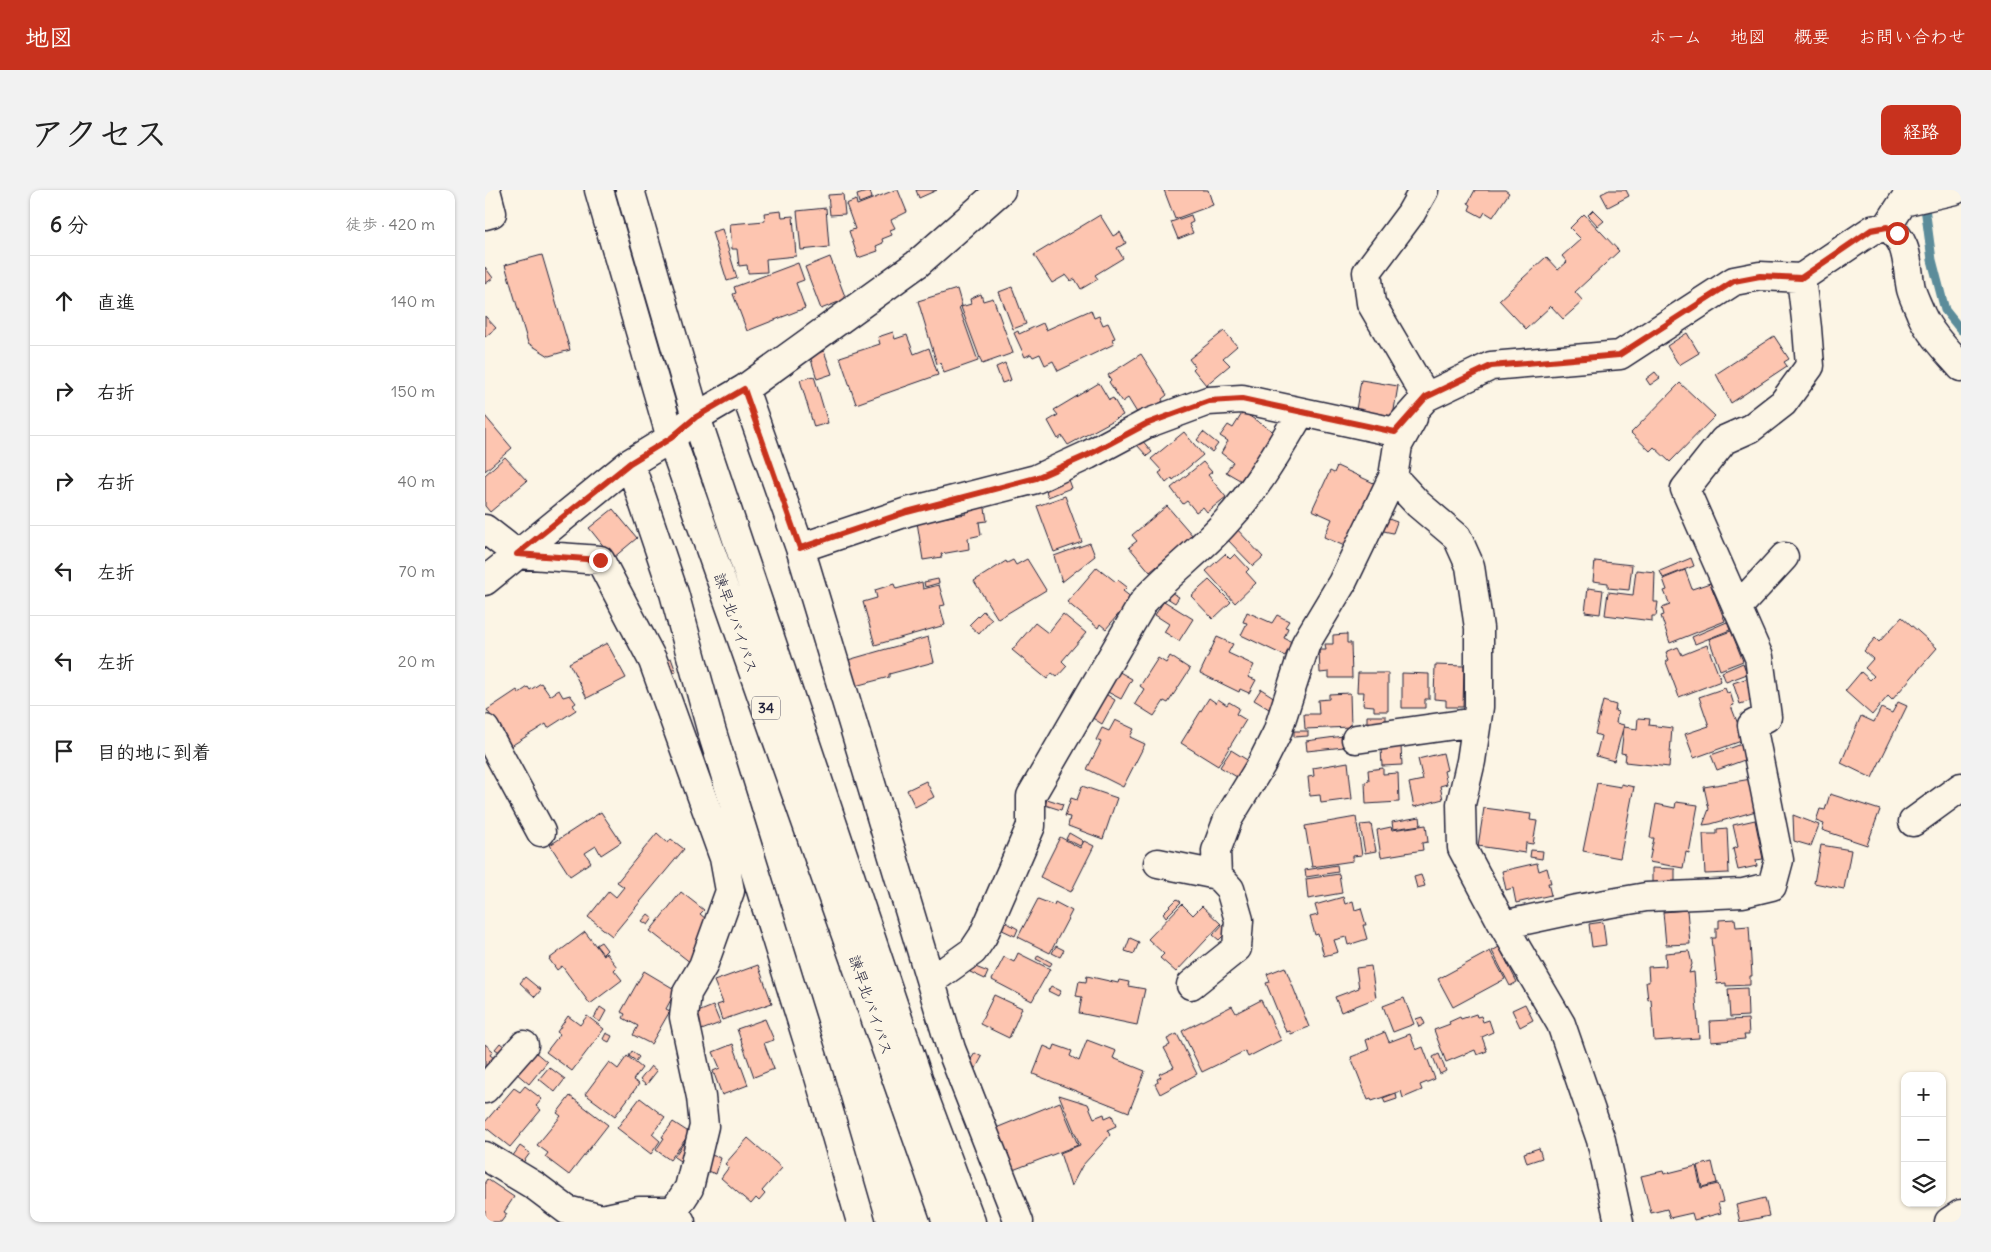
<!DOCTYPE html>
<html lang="ja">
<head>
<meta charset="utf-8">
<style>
	:root { --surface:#fff; --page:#f2f2f2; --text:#222; --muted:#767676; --line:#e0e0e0; --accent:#c8321e }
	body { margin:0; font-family:Delius,"Klee One",sans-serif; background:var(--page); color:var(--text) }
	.controls { position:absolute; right:15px; bottom:15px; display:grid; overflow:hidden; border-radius:10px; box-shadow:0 1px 4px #0004 }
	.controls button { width:45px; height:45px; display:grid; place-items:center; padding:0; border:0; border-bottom:1px solid var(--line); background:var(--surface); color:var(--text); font:25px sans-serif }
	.stop { position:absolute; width:15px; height:15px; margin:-11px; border:4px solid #c8321e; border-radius:50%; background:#fff }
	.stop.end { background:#c8321e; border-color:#fff; box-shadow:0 1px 5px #0008 }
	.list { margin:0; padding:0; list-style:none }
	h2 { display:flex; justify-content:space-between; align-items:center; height:65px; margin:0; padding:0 20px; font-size:21px }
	h2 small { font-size:16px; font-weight:400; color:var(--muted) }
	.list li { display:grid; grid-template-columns:32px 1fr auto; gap:15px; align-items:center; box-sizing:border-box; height:90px; padding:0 20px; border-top:1px solid var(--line) }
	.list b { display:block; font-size:19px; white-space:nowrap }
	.list em { font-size:16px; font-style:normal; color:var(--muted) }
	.icon { flex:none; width:28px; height:28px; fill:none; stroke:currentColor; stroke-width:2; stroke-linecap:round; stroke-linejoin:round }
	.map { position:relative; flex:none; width:1476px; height:1032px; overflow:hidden; border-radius:10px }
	header { display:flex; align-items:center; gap:30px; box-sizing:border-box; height:70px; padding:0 25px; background:var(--accent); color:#fff }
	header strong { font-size:24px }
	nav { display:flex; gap:28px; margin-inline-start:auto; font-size:18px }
	.intro { display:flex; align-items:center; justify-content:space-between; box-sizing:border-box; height:120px; padding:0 30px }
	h1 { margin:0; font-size:35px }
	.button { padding:12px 22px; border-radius:10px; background:var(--accent); color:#fff; font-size:18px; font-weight:700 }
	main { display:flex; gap:30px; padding:0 30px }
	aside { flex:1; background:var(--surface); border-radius:10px; box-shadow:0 1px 4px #0004 }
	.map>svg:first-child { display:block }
</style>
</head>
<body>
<header>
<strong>地図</strong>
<nav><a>ホーム</a><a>地図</a><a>概要</a><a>お問い合わせ</a></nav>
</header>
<div class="intro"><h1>アクセス</h1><a class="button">経路</a></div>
<main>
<aside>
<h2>6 分<small>徒歩 · 420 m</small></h2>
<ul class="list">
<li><svg class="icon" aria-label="ahead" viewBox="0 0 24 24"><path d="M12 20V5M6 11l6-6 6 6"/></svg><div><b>直進</b></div><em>140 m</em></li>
<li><svg class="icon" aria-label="right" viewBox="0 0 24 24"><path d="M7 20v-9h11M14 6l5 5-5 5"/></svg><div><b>右折</b></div><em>150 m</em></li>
<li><svg class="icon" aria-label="right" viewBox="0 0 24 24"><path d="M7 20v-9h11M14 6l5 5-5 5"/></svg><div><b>右折</b></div><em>40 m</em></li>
<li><svg class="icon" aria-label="left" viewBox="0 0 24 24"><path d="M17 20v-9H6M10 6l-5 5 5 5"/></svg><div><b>左折</b></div><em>70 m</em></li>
<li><svg class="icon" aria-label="left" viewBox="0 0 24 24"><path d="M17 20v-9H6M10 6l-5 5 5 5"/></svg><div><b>左折</b></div><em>20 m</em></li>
<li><svg class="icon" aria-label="arrive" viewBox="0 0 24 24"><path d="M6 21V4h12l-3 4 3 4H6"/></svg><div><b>目的地に到着</b></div></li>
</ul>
</aside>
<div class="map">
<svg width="1476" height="1032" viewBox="0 0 1476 1032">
	<rect width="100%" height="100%" fill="#fcf5e5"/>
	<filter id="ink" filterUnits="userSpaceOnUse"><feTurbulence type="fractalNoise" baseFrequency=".02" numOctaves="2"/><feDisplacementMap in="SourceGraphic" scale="10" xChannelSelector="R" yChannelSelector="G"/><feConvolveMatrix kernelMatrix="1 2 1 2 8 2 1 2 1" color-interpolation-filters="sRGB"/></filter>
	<g filter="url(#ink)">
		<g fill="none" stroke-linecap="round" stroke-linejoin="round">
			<path stroke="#5b8c9a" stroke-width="9" d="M1439,10L1447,70L1460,120L1476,140"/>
		</g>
		<path fill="#fdc5b0" stroke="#22223b" d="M410,0H413L422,22L406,30L410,38L405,40L407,45L397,49L398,53L391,56L393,61L373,68L364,41L370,39L361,14L371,10L372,15Z
			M431,0H452L434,8Z
			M679,0H723L728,15L690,29Z
			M990,0H1020L1024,3L1008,27L1000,22L997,27L984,20L986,15L983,13Z
			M1124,0H1141L1144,6L1123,17L1116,4Z
			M385,1L387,8L374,13L372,5Z
			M358,4L360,24L345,25L343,5Z
			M341,18L344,57L316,60L312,21Z
			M1108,20L1119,31L1113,36L1103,25Z
			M296,21L297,27L308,26L311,66L281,69L282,82L263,83L262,75L254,76L252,59H247L245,34L280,31L279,23Z
			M1099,24L1134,61L1090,102L1098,111L1078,129L1066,116L1041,139L1014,110L1061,67L1073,80L1082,72L1077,66L1096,49L1085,38Z
			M615,25L628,46L635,42L641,53L632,58L638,68L610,85L613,89L596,99L590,89L586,91L581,85L567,93L549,65Z
			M706,25L708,32L704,34L708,43L693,49L686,32Z
			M237,39L252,88L242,91L227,42Z
			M57,65L85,160L64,166L43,153L20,75Z
			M345,67L361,109L336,119L320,77Z
			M313,73L319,90L311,93L320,118L262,141L248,104L251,103L249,97Z
			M0,77L8,88L0,94Z
			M527,97L541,134L528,139L514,102Z
			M472,99L477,116L474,117L493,171L459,183L456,173L452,174L433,111Z
			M496,104L498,111L508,108L528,163L497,174L476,117L486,114L485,109Z
			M606,120L609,128L614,126L618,135L623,133L630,148L627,149L629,154L573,181L568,171L560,175L555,164L548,167L546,164L540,167L529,143L533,141L534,144L558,133L561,140Z
			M0,126L11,138L0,147Z
			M739,141L752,156L738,168L745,175L721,195L708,179L710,177L704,169Z
			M408,142L410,149L422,145L429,164L444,158L453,185L371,214L355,167L395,154L393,147Z
			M1202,143L1214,163L1194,175L1182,156Z
			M1289,146L1304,169L1299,172L1302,176L1246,213L1231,184Z
			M339,161L347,184L332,189L325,166Z
			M656,164L682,205L677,209L678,211L654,226L643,208L637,212L624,192L626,190L623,185Z
			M520,173L526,190L517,193L511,177Z
			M1170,182L1175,188L1165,195L1161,189Z
			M329,186L343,233L329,237L315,190Z
			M876,190L913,196L908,226L871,220Z
			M614,193L624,210L628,208L638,225L583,255L577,246L573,249L563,231L573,225L569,220Z
			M1195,193L1230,226L1185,272L1169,257L1165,261L1146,243Z
			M758,222L789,242L763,282L760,293L741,282L748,272L736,263L743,251L735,246L743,235L748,238Z
			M0,226L27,258L0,281Z
			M699,242L718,265L688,290L687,288L681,293L674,283L677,281L666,269Z
			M718,242L733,254L727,262L712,250Z
			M656,249L667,262L662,266L651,254Z
			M20,267L42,291L5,322L0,316V285Z
			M718,272L727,282L723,285L741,307L722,322L718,317L711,322L702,311L698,314L686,298Z
			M852,276L893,295L864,358L839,347L847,329L827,320L845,281L849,283Z
			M582,287L586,298L563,307L559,295Z
			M580,306L597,352L569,362L552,316Z
			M499,312L502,331L494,332L496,345L483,348L484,359L456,364L457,367L438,370L432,332L481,324L480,315Z
			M682,316L708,346L665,382L644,357L652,351L647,345Z
			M128,319L152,348L128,368L104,338Z
			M898,327L912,332L908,343L894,340Z
			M750,337L778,367L768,376L740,347Z
			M605,353L610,366L577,392L569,366Z
			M740,364L745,369L750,364L764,379L761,382L771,393L750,413L721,381Z
			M1206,368L1209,376L1178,388L1175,381Z
			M542,369L561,400L513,429L489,391L521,371L522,373L528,370L531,375Z
			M1110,371L1147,375L1144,400L1123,398V393L1108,391Z
			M612,377L631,392L633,390L642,397L638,401L647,408L621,439L615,434L613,438L582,412Z
			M1151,380L1170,382L1169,412H1173L1171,426H1167V431L1120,425L1123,402L1148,405Z
			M1200,380L1207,399L1225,393L1240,431L1185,453L1176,426L1179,425L1177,418L1185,415L1179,401L1182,400L1178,389Z
			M453,389L454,393L440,397L439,392Z
			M724,390L746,412L728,429L706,406Z
			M437,392L438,399L454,395L460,415L455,416L460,435L390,455L378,412L392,408L390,400L409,394L411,399Z
			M1103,398L1118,400L1115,424L1100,422Z
			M682,400L694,407L690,413L679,406Z
			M679,411L708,429L694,451L679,442L684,434L670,425Z
			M498,421L507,429L494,444L484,435Z
			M762,422L787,433L792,425L804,431L800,437L803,438L799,448L807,452L800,466L756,445L762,433L758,432Z
			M578,424L601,443L577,471L582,476L572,487L567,483L562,489L527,460L550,433L563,443Z
			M1417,427L1452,458L1407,510L1403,506L1387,525L1360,501L1376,482L1385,490L1389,486L1380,478L1388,469L1379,461L1390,448L1394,452Z
			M1242,432L1245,440L1210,454L1207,447Z
			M1246,441L1258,471L1235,480L1224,449Z
			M862,444V453H866L867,488H844V482L835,483L834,460H841L840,454H848V445Z
			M443,447L449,472L404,484V487L370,496L363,470Z
			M732,447L748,454L743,463L769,475L763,487L771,490L764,503L755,499L754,502L715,483Z
			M122,453L141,488L102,508L84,473Z
			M1222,455L1236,491L1194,507L1181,472L1184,470L1181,462L1193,457L1197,465Z
			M685,466L705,479L683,513L679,511L669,526L650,514L659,499L655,496L673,468L681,473Z
			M186,468L191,482L185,484L180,471Z
			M1258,473L1262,484L1241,492L1237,482Z
			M950,475L979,476L978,517H961V510L949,509Z
			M631,480L647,489L636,509L619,500Z
			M873,483H903V521H889V516L878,515L879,502H872Z
			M917,483L944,484V509H940V518H917Z
			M1263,488L1271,509L1255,514L1248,493Z
			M56,493L65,506L74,500L78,507L85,505L91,513L88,515L91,520L63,538L61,534L26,556L2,520L32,500L34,503L43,497L45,500Z
			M1240,498L1242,503L1245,502L1249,515L1246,516L1259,550L1209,568L1200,544L1224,536L1214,507Z
			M776,499L790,508L784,519L769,510Z
			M619,503L630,510L617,534L606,527Z
			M865,503L866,537L820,539L819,524H834L833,510L844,509V504Z
			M724,508L731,513L733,509L742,515L744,512L754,518L751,524L761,530L733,576L696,553Z
			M1118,511L1131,515L1130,521L1133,522L1131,533L1139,535L1129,571L1111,566L1116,546L1110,544Z
			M1413,512L1422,516L1387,588L1356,573L1376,526L1389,532L1396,518L1407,523Z
			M882,526H901V537L882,536Z
			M1153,528L1165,529L1164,535L1187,538L1184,577L1140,572L1141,564L1136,563L1139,537L1152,539Z
			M630,530L649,539L645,547L660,554L638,597L602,579L616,552L611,550L617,538L624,541Z
			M809,541H823V546L809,547Z
			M858,546L859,557L822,561L821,551Z
			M1257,554L1262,569L1232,580L1226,565Z
			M916,556L917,575L897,576L896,558Z
			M746,560L767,573L757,590L735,577Z
			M958,563L962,580L959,581L962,594L955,596L958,609L929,617L924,593L938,590L933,569Z
			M863,572L867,609L836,613L835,605L825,606L823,587L829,586L828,578Z
			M898,578V584L913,583L914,612L881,614L880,592L884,591L883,580Z
			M1266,589L1271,621L1226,634L1218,635L1224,619L1219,597Z
			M441,591L449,607L430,617L422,600Z
			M1112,593L1136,597V594L1149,597L1135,668L1098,661Z
			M597,596L632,608L618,649L583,636L585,627L580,626L586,608L592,610Z
			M1345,604L1395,620L1382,655L1337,640L1339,634L1331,631L1335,619L1340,620Z
			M562,609L578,614L576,620L560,615Z
			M1191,612L1213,615L1204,663L1201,662L1198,678L1164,672L1169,648H1165L1171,614L1190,618Z
			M999,618L1046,624L1045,630L1052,631L1048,654L1041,653L1040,663L993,656Z
			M116,622L136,652L116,665L111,656L100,663L106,672L85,686L65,655Z
			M1308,625L1334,635L1326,656L1309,651Z
			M871,627L877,665L868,666V671L827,677L820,636Z
			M935,627L936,635L908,639L907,632Z
			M1270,630L1278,669L1271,670L1272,676L1253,680L1248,659L1253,657L1248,635Z
			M886,634L891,661L880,663L875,635Z
			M941,635L943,652L937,653L938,660L896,667L892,640L906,637L907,640Z
			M1242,638L1244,683L1220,684L1218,644H1232V639Z
			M172,643L183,653L186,649L199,659L127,746L103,727L124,701L131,707L139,697L132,692Z
			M584,643L598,651L595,656L581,649Z
			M575,647L595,658L599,651L609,656L586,702L555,687Z
			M1336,655L1366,660L1359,699L1329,693Z
			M1046,660L1058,661L1057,669L1045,667Z
			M1052,673L1054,681L1062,678L1066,693H1063L1066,705L1031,713L1028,698L1021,700L1017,681Z
			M852,675L853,682L821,687L820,680Z
			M1167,678L1190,679V695H1167Z
			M854,684L857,703L823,709L821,689Z
			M936,685L940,696L932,698L929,687Z
			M196,702L219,720L215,724L221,729L217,734L221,737L218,747L207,760L213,765L206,773L165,741Z
			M858,707L860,714L868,711L870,720L876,718L881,735H878L882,749L863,755L861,747L849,750L853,762L839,766L833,744L830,745L825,727L833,725L830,715Z
			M553,709L566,714L569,715L570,712L587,721L565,763L533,747Z
			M692,709L696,712L681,727L678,723Z
			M697,714L708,725L717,716L736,734L691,782L675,768L679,764L663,749Z
			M1202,720L1205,754L1181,755L1178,722Z
			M163,724L168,728L163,735L157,731Z
			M1250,729L1251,737L1264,736L1267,786H1265V795L1241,796V793L1232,794L1227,748H1231V738H1234V730Z
			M517,730L533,739L530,746L513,738Z
			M1118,732L1121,755L1107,757L1104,734Z
			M739,733L745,739L734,750L728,745Z
			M100,742L118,765L121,763L132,777L129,780L137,790L105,814L77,776L72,780L64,769Z
			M645,748L654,752L649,764L640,761Z
			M116,752L122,760L118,764L111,755Z
			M571,756L579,760L575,767L567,763Z
			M1014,757L1032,792L1025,796L1007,761Z
			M1005,761L1020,789L968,817L953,789Z
			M1204,761L1207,774L1204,783L1209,782L1214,848L1169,851L1166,809L1163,810L1161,792H1164L1163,777L1181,776L1180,763Z
			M533,763L565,779L547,811L507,790L519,767L529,772Z
			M553,765L567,773L565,776L551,769Z
			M273,775L287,813L237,830L232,815L238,813L229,791Z
			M488,776L503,782L500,789L485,782Z
			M886,776L891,808L856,822L850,807L874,798L871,778Z
			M800,777L824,837L806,844L805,841L801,842L781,793L785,792L782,784Z
			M159,781L191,800L181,819L185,821L166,854L148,845L153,836L138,828L140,824L136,822Z
			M602,786L633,793L634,790L644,792L643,796L660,799L652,835L594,823L597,807L591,806L594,791L601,792Z
			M40,787L56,800L50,807L35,793Z
			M566,796L576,801L573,806L563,801Z
			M1262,798L1263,826L1245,827L1243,799Z
			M509,805L537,818L524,848L495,834Z
			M919,808L929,834L908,842L898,816Z
			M776,810L796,850L763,867L760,861L717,882L697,841L747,816L751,823Z
			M1040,814L1048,830L1035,837L1027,820Z
			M228,816L235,833L214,841L208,824Z
			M115,817L121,821L115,832L109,828Z
			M991,824L992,827L996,826L998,832L1004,830L1008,842L997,847L1002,861L992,865L990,860L961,872L949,840L965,834L964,832L975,827L976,829Z
			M83,826L95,835L102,826L119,839L87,881L61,862L75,844L72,842Z
			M937,827L940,834L934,837L931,829Z
			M280,829L289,850L279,853L289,879L269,887L252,839Z
			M1263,829L1264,845H1259L1260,849L1226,852L1225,831Z
			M900,842L904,852L925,844L931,860L938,857L950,889L935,895L937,900L918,908L916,901L887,911L886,909L883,910L866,867L884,860L881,850Z
			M121,843L127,846L124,852L118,849Z
			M692,844L712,884L675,904L670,894L673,892L672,889L676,887L674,884L689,877L679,858L685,855L682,849Z
			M602,850L631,861L628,868L660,881L644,922L548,884L559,856L568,860L570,855L587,861L585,866L594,871Z
			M15,853L21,858L16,863L10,859Z
			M0,854L8,861L5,865L9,868L0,879Z
			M248,854L263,895L237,905L228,881L235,878L228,862Z
			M49,861L62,872L44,894L31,883Z
			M147,861L154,867L151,871L144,866Z
			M490,863L497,867L491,878L483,874Z
			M954,864L961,881L955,884L948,867Z
			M142,866L157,878L148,890L154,894L130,926L100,904L124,872L133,879Z
			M166,876L172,881L161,895L155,890Z
			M64,877L80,889L70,902L54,889Z
			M40,896L57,909L51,916L56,920L25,957L0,937V932L29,898L35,902Z
			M911,903L912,909L900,913L898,908Z
			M574,905L603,914L609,928L619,924L620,928L627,925L631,936L622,940L625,945L597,976L586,997L575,963L595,955Z
			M85,906L123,935L84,985L60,967L63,963L52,955L76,926L72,923Z
			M155,908L180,927L167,944L175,951L166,964L132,938Z
			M575,912L593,955L528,980L511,938Z
			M188,932L205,943L185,970L171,960L179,948L177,947Z
			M203,947L198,973L189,967Z
			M263,948L297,978L277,1001L280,1004L274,1011L271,1008L266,1014L236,988L244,977L240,974Z
			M35,956L45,963L37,974L27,967Z
			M1054,958L1057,968L1042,973L1039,963Z
			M226,965L236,968L231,984L222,981Z
			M1227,972L1232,993L1217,997L1212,976Z
			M1211,976L1216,998L1233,994L1238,1012L1233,1013L1236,1023L1209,1030L1207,1023L1185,1028L1182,1019L1166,1023L1156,986L1178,981L1179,984Z
			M2,989L29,1007L19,1022L22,1024L16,1032H0V992Z
			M1280,1008L1284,1026L1255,1032L1251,1015Z"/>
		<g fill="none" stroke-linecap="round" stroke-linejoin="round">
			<defs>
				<path id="minor" d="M939,0L926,23L882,82L886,113L941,207
					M0,25L7,23L1,0
					M1402,37C1425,52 1421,75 1426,99C1428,107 1433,116 1436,124C1445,144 1462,161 1476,177
					M259,199L315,358L466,859L534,1032
					M928,228L913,255L908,287L933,314L972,347L985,376L994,438V517L986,571L976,614L977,658L1018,735L1076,834L1116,950L1134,1032
					M145,273L189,403L226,539L334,887L376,1032
					M0,339L32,364L115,370L168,471L239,668L245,701L218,776L202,803L199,827L216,907L219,936L204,998L189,1021
					M315,358L422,322L551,289L603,265L661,234L723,211L757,209L910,242L941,207L1006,176L1135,165L1249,91L1275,86L1316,88L1387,40L1402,37L1418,12L1470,0
					M0,391L145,273L186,248L211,227L259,199L432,74L516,0
					M1252,418L1299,367
					M0,539L56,642
					M871,549L991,532
					M1428,632L1476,597
					M673,673L732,685L731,661L743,629L776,575L792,543L821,453L857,393L908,287
					M1018,735L1092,719L1161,707L1258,703L1287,696L1294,670L1267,535L1282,527L1274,467L1200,299L1239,250L1266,238L1298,213L1325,176L1322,138L1316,88
					M446,791L488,761L498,746L546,636V606L659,411C684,383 715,361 740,333C771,300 793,261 816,222
					M706,795L752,758L754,730L745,699L732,685
					M0,899L39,855
					M0,966L50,996L82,1020L117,1029L154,1021H189L196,1032
					M1464,1032L1476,1024"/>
				<path id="highway" d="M114,0L186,248L462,1032
					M145,0L211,227L441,912L486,1032"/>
			</defs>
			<use href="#minor" stroke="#22223b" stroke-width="31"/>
			<use href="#highway" stroke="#22223b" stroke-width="31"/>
			<use href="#minor" stroke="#fcf5e5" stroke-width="28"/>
			<use href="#highway" stroke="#fcf5e5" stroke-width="28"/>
		</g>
	</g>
	<g fill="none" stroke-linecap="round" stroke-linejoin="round" filter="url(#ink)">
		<path stroke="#c8321e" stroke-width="6" d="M115,370L32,364L145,273L186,248L211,227L259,199L315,358L422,322L551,288L603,265L661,234L724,211L757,209L910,242L941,207L1006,176L1134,165L1249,91L1275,86L1316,88L1386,40L1402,37L1412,43"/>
	</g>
	<g text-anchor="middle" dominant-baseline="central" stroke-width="4" stroke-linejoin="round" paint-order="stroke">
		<rect fill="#fcf5e5" stroke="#63616e" stroke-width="1" x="267" y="506.5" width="28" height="23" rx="4"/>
		<g font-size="14" font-weight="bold" fill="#22223b">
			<text x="281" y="518">34</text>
		</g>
		<g font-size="15" fill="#22223b" stroke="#fcf5e5">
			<text transform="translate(251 433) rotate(71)">諫早北バイパス</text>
			<text transform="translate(386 815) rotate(71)">諫早北バイパス</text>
		</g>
	</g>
</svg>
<div class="controls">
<button>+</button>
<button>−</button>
<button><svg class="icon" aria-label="layers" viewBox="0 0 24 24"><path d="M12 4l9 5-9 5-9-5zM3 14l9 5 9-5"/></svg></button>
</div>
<div class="stop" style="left:1412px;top:43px"></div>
<div class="stop end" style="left:115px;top:370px"></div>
</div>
</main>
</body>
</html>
